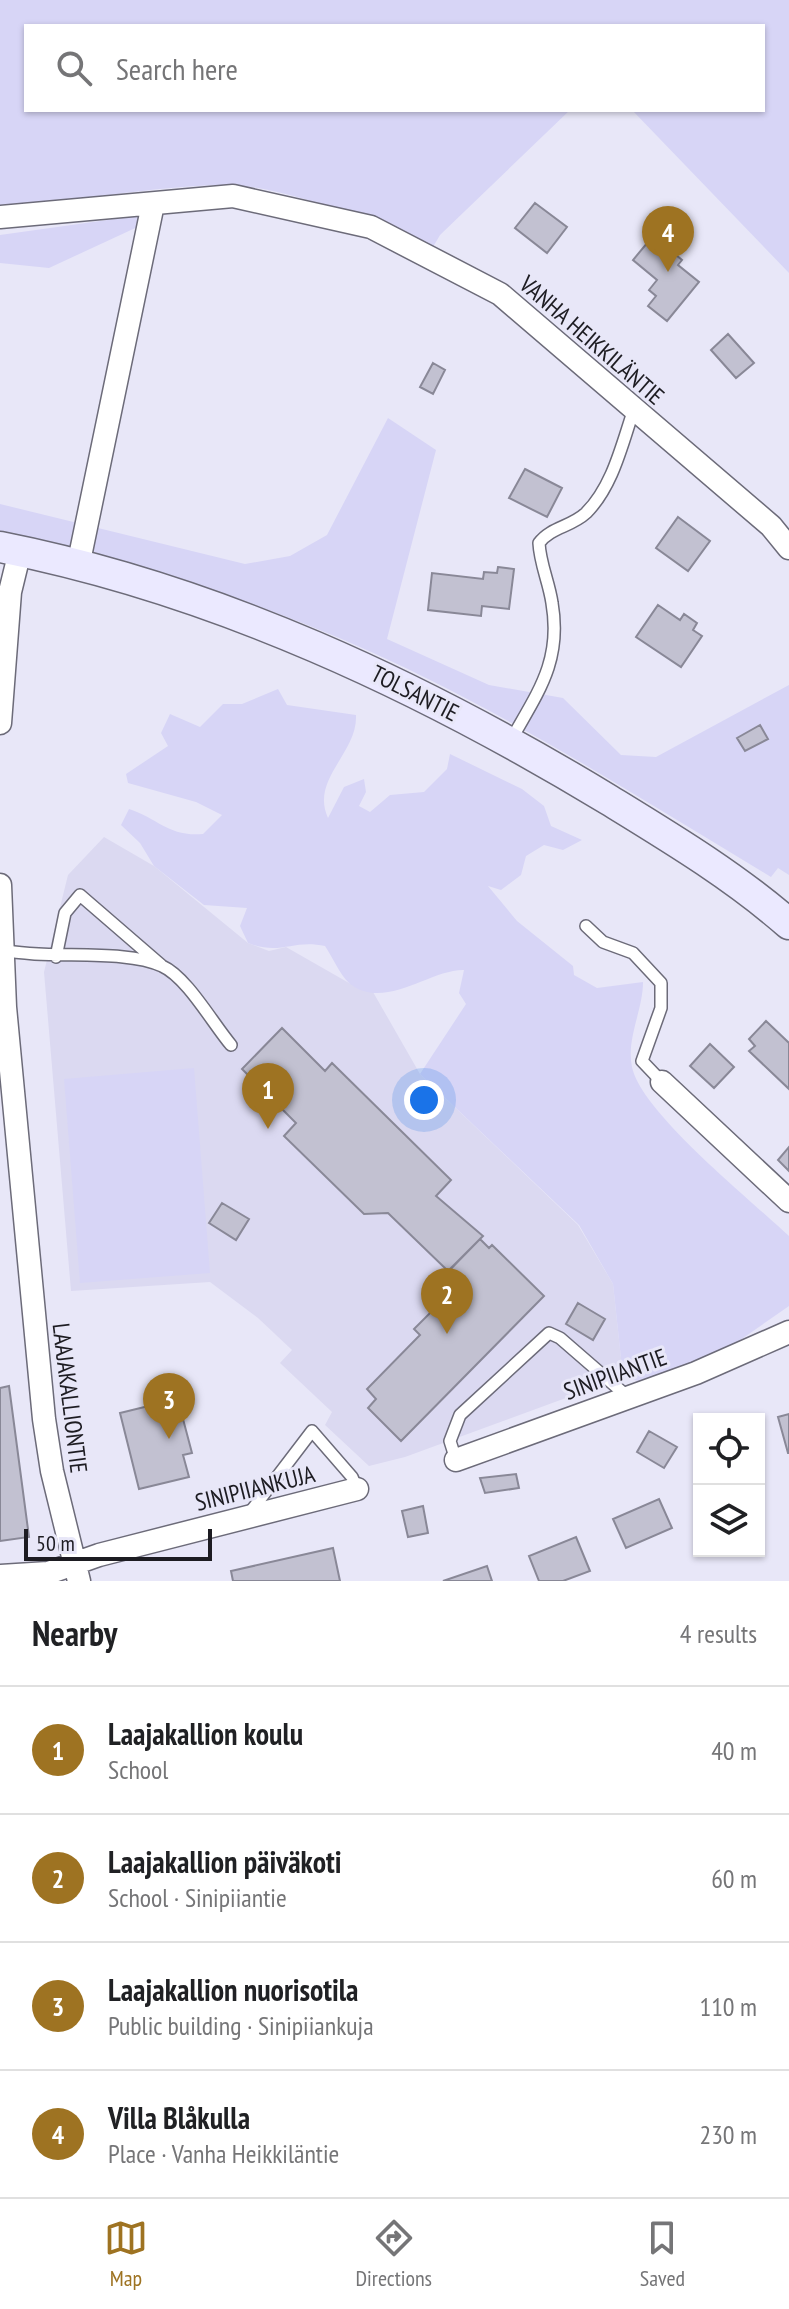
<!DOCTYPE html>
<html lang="en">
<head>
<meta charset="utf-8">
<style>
	:root { --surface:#fff; --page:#f2f2f2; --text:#202124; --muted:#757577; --line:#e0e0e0; --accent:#9e7322 }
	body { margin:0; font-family:"PT Sans Narrow",sans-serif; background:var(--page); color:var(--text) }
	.controls { position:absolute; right:24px; bottom:24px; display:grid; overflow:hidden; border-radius:0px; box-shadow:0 2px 6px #0004 }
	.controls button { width:72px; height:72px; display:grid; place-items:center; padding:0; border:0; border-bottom:2px solid var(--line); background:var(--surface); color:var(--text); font:40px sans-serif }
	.scale { position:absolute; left:24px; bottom:20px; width:188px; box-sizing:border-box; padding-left:8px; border:4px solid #1d1c22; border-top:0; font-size:22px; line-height:28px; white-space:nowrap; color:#1d1c22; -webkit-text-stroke:6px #e8e7f8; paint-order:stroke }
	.you { position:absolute; left:424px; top:1100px; width:28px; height:28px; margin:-20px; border:6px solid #fff; border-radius:50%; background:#1a73e8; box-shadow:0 0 0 12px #1a73e833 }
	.badge { display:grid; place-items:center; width:52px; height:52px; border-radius:50%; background:var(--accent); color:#fff; font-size:26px; font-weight:700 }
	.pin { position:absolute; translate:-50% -66px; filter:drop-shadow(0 2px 4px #0008) }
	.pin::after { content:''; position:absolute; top:42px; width:28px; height:24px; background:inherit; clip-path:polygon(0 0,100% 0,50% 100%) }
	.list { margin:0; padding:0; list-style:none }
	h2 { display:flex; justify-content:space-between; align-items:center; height:104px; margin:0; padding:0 32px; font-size:34px }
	h2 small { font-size:26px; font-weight:400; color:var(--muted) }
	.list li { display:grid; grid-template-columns:52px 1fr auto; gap:24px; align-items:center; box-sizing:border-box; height:128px; padding:0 32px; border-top:2px solid var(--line) }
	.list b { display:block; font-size:30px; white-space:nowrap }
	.list p { margin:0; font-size:26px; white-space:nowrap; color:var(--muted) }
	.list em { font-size:26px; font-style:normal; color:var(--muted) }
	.icon { flex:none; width:44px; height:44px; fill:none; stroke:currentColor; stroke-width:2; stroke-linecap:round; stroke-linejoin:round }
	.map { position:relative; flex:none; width:789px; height:1581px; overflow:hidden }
	.search { position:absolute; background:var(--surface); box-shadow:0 2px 6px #0004; left:24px; right:24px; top:24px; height:88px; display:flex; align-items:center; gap:20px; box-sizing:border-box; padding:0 28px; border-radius:0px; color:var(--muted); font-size:30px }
	.sheet { height:616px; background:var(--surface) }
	nav { display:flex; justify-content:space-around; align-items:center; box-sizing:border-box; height:112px; border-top:2px solid var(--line); background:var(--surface); font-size:22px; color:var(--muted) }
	nav a { display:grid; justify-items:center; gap:4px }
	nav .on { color:var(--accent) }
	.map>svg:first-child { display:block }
</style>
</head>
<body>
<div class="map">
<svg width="789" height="1581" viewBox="0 0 789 1581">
	<rect width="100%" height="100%" fill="#e8e7f8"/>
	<path fill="#dbd9f1" d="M104,837L154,866L248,943L269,951L286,947L349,983L373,992L420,1074L578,1225L613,1284L623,1377L405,1457L369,1466L325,1425L332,1412L280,1363L292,1350L258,1318L210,1282L71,1291L44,972L68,875Z"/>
	<path fill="#d7d5f6" d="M0,0H789V273L632,110H763V26H26V110H570L440,235L433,247C378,225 283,184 224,185C150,186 74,202 0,208Z
		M172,211L49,268L0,263V235Z
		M388,418L436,450L387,639L489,685L563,698L621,755L656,757L789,685V875L778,868L771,877C640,798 509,714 369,651C250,597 126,563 0,532V504L245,564L290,556L327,535Z
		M278,689L287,705L356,715C358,753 310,779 328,818L344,787L364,779L366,792L359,806L370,812L390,795L424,792L447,769L450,754L522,789L544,806L551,826L582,840L563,850L544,845L526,856L521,875L501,890L488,886L517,921L573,966L574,975L597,988L643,982C643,1010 626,1039 632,1067C641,1112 752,1201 789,1236V1306L707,1363L647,1383L623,1377L613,1284L579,1225L420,1074L466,1004L459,993L464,970C430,969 384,1012 349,983C340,975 332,956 325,946C292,939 281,956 248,943L240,926L247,908L204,905L154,866L140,843L121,825L129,809C159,819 169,837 203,834L222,815L196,802L128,783L126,774L168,746L161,733L170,714L200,727L223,704H242Z
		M194,1068L210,1273L80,1283L64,1079Z"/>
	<path fill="#c2c1d1" stroke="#898897" stroke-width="2" d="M535,203L567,227L547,253L515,228Z
		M653,236L682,260L678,265L699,282L667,321L648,306L656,296L649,290L657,280L633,260Z
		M728,334L754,363L736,378L711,350Z
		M433,363L445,370L433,394L420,387Z
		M525,469L562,488L547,517L509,498Z
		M678,517L710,541L688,571L656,548Z
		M498,567L514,569L509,609L482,606L481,616L428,610L432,573L483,579L484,572L497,573Z
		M658,605L680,620L684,614L697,623L693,630L702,636L681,667L636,637Z
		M760,725L768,739L745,751L737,738Z
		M766,1021L789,1043V1089L749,1051L755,1046L749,1039Z
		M282,1028L325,1071L332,1063L451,1180L436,1196L483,1236L448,1271L388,1213L364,1214L284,1136L296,1123L242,1069Z
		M710,1044L734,1067L714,1088L690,1066Z
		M789,1147V1171L778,1160Z
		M222,1203L249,1219L236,1240L209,1223Z
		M480,1239L489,1248L492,1245L544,1296L401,1441L368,1408L376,1399L367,1389L420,1335L414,1329L440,1303L448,1310L460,1298L441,1279Z
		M578,1303L605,1319L593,1340L566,1324Z
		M9,1386L29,1537L0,1541V1388Z
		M169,1401L174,1422L183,1419L192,1453L183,1455L189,1477L139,1489L120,1413Z
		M789,1414V1453H788L778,1417Z
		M649,1431L677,1447L664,1468L637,1452Z
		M516,1474L519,1488L485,1493L480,1478Z
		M659,1499L672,1528L626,1548L613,1519Z
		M423,1506L428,1533L408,1537L402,1511Z
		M576,1537L590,1571L563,1581H539L529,1556Z
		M333,1548L340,1581H233L231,1571Z
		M487,1566L492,1581H443Z"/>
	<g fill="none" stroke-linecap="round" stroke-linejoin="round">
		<defs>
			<path id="lane" d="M511,740C538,692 562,661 552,603C549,582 540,564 539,543C551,527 571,527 586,513C613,486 622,444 634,409
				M586,926L603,942L633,953L661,983V1008L642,1061L662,1082
				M2,950C48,960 124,948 162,966C187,977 213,1024 231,1045
				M56,957L65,913L80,895L161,965
				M456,1460L450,1441L460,1415L549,1333L560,1338L628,1397
				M248,1515L312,1431L352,1477L357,1489"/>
			<path id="street" d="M0,217L233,196L371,227L500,294L771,526L789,548
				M78,566L153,204
				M0,723L10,592L20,551
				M0,885L5,1007L44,1419L52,1471L79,1581
				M662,1082L789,1201
				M456,1460L696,1373L789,1332
				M0,1576L48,1573L99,1555L357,1489"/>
			<path id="secondary" d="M0,547C217,590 421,686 609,800C671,838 734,876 789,924"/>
		</defs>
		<use href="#lane" stroke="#6c6b79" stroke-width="14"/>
		<use href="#street" stroke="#6c6b79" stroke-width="25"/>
		<use href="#secondary" stroke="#6c6b79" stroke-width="33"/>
		<use href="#lane" stroke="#fff" stroke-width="11"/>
		<use href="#street" stroke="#fff" stroke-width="22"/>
		<use href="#secondary" stroke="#ebe9ff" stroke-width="30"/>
	</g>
	<g text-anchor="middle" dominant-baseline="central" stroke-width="6" stroke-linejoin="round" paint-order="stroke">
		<g font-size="24" fill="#1d1c22" stroke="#e8e7f8">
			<text transform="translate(592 340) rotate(41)">VANHA HEIKKILÄNTIE</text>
			<text transform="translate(415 693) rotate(27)">TOLSANTIE</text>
			<text transform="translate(615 1374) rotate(-20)">SINIPIIANTIE</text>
			<text transform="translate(70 1398) rotate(83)">LAAJAKALLIONTIE</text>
			<text transform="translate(255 1488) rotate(-14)">SINIPIIANKUJA</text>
		</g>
	</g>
</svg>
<div class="controls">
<button><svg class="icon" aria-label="locate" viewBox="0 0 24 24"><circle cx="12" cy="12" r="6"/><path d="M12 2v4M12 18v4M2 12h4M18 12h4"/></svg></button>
<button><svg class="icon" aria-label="layers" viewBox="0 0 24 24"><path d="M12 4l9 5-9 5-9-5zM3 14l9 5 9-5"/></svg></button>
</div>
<div class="scale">50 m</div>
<div class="you"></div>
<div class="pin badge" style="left:268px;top:1129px">1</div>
<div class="pin badge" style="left:447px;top:1334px">2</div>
<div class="pin badge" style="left:169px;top:1439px">3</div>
<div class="pin badge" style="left:668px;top:272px">4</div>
<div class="search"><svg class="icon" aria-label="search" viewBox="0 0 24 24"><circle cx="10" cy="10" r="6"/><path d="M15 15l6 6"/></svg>Search here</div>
</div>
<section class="sheet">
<h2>Nearby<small>4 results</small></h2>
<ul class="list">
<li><span class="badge">1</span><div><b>Laajakallion koulu</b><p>School</p></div><em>40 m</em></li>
<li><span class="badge">2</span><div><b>Laajakallion päiväkoti</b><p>School · Sinipiiantie</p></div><em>60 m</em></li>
<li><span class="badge">3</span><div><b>Laajakallion nuorisotila</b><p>Public building · Sinipiiankuja</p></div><em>110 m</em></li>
<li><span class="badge">4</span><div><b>Villa Blåkulla</b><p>Place · Vanha Heikkiläntie</p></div><em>230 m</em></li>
</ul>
</section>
<nav>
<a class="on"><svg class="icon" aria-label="map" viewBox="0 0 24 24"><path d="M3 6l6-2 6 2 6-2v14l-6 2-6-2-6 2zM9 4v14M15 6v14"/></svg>Map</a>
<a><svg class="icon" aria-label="directions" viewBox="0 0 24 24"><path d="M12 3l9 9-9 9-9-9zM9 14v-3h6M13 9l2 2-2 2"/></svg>Directions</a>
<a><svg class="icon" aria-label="saved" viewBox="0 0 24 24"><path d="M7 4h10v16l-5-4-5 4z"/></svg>Saved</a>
</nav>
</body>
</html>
